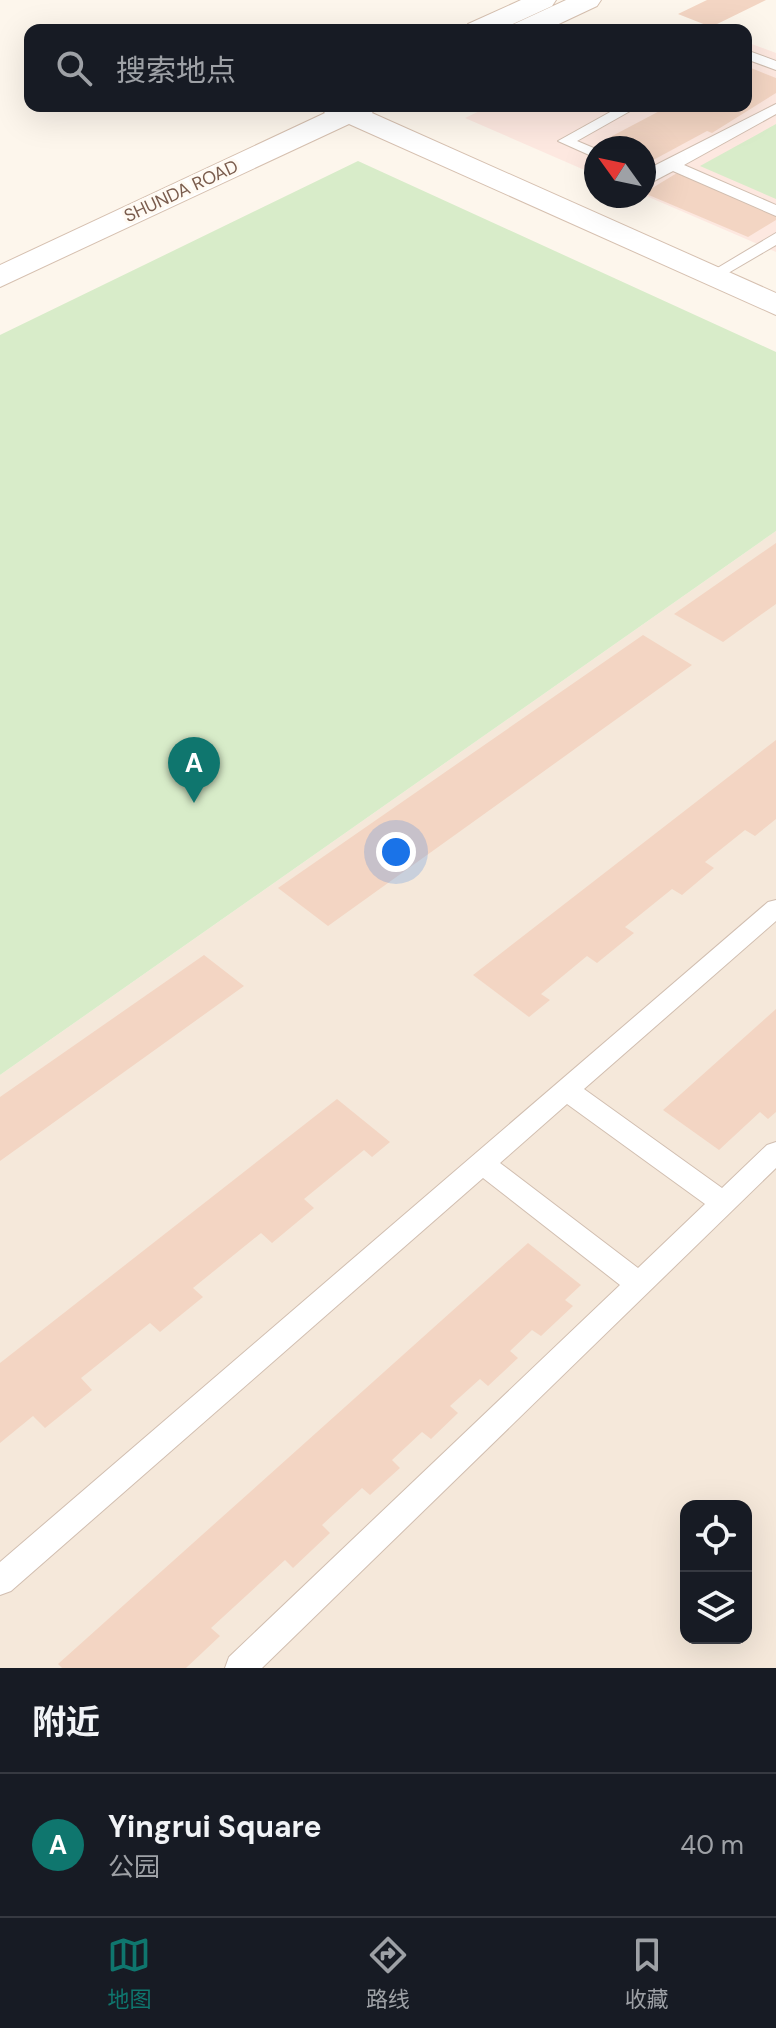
<!DOCTYPE html>
<html lang="zh">
<head>
<meta charset="utf-8">
<style>
	:root { --surface:#171b24; --page:#20242c; --text:#f1f3f6; --muted:#9ea1a6; --line:#363941; --accent:#0f766e }
	body { margin:0; font-family:"DM Sans","Noto Sans SC",sans-serif; background:var(--page); color:var(--text) }
	.controls { position:absolute; right:24px; bottom:24px; display:grid; overflow:hidden; border-radius:16px; box-shadow:0 8px 32px #0002 }
	.controls button { width:72px; height:72px; display:grid; place-items:center; padding:0; border:0; border-bottom:2px solid var(--line); background:var(--surface); color:var(--text); font:40px sans-serif }
	.compass { position:absolute; left:584px; top:136px; width:72px; height:72px; border-radius:50%; background:var(--surface); box-shadow:0 8px 32px #0002; rotate:303deg }
	.you { position:absolute; left:396px; top:852px; width:28px; height:28px; margin:-20px; border:6px solid #fff; border-radius:50%; background:#1a73e8; box-shadow:0 0 0 12px #1a73e833 }
	.badge { display:grid; place-items:center; width:52px; height:52px; border-radius:50%; background:var(--accent); color:#fff; font-size:26px; font-weight:700 }
	.pin { position:absolute; translate:-50% -66px; filter:drop-shadow(0 2px 4px #0008) }
	.pin::after { content:''; position:absolute; top:42px; width:28px; height:24px; background:inherit; clip-path:polygon(0 0,100% 0,50% 100%) }
	.list { margin:0; padding:0; list-style:none }
	h2 { display:flex; justify-content:space-between; align-items:center; height:104px; margin:0; padding:0 32px; font-size:34px }
	h2 small { font-size:26px; font-weight:400; color:var(--muted) }
	.list li { display:grid; grid-template-columns:52px 1fr auto; gap:24px; align-items:center; box-sizing:border-box; height:144px; padding:0 32px; border-top:2px solid var(--line) }
	.list b { display:block; font-size:30px; white-space:nowrap }
	.list p { margin:0; font-size:26px; white-space:nowrap; color:var(--muted) }
	.list em { font-size:26px; font-style:normal; color:var(--muted) }
	.icon { flex:none; width:44px; height:44px; fill:none; stroke:currentColor; stroke-width:2; stroke-linecap:round; stroke-linejoin:round }
	.map { position:relative; flex:none; width:776px; height:1668px; overflow:hidden }
	.search { position:absolute; background:var(--surface); box-shadow:0 8px 32px #0002; left:24px; right:24px; top:24px; height:88px; display:flex; align-items:center; gap:20px; box-sizing:border-box; padding:0 28px; border-radius:16px; color:var(--muted); font-size:30px }
	.sheet { height:248px; background:var(--surface) }
	nav { display:flex; justify-content:space-around; align-items:center; box-sizing:border-box; height:112px; border-top:2px solid var(--line); background:var(--surface); font-size:22px; color:var(--muted) }
	nav a { display:grid; justify-items:center; gap:4px }
	nav .on { color:var(--accent) }
	.map>svg:first-child { display:block }
</style>
</head>
<body>
<div class="map">
<svg width="776" height="1668" viewBox="0 0 776 1668">
	<rect width="100%" height="100%" fill="#fdf6ec"/>
	<path fill="#f5e8da" fill-rule="evenodd" d="M776,531V1668H0V1075ZM686,1506H746V1638H686Z"/>
	<path fill="#fde8e0" d="M746,42L776,53V252L644,195V148H596V175L465,118L490,106H746Z"/>
	<path fill="#d8ecc9" d="M776,124V199L700,166Z
		M358,161L776,352V531L0,1075V335Z"/>
	<path fill="#f3d5c3" d="M707,0H766L711,27L678,14Z
		M746,66L776,78V93L712,133L707,131L644,165V148H606L597,144L669,106H746Z
		M677,173L776,215V220L748,237L644,193Z
		M776,543V604L723,642L674,614Z
		M643,635L692,665L328,926L278,888Z
		M776,740V819L755,836L745,830L705,862L714,868L682,895L672,889L625,927L634,933L597,963L587,956L541,994L550,1000L529,1017L473,975Z
		M204,955L244,986L0,1161V1097Z
		M776,1009V1112L768,1119L760,1112L719,1150L663,1110Z
		M337,1099L390,1142L372,1157L364,1150L304,1199L314,1208L272,1243L261,1233L193,1288L203,1297L160,1332L150,1323L81,1378L92,1390L45,1428L33,1416L0,1443V1363Z
		M528,1243L581,1285L565,1300L573,1306L541,1336L532,1330L510,1351L518,1358L488,1386L480,1379L450,1406L458,1413L431,1439L422,1432L392,1460L400,1468L370,1495L362,1488L322,1525L330,1533L293,1568L285,1560L211,1628L220,1636L186,1668H62L58,1664Z"/>
	<g fill="none" stroke-linecap="round" stroke-linejoin="round">
		<defs>
			<path id="lane" d="M746,50L776,61V70L746,59Z
				M776,104V114L684,165L776,205V216L673,171L654,181H644V171Z
				M621,106H639L577,141L596,149V158L558,141Z
				M776,233V245L718,279L712,281L704,276Z
				M776,900V921L584,1089L722,1188L767,1145L776,1142V1168L262,1668H225L229,1657L620,1285L483,1178L11,1591L0,1595V1562L768,902ZM567,1104L705,1204L638,1268L500,1163Z"/>
			<path id="secondary" d="M521,0H556L552,6L500,30H464L468,24Z
				M566,0H601L597,6L546,30H510L514,24Z
				M319,106H377L372,113L776,293V315L349,124L0,287V265L325,113Z"/>
		</defs>
		<use href="#lane" stroke="#d1beb0" stroke-width="2"/>
		<use href="#secondary" stroke="#d6c0b0" stroke-width="2"/>
		<use href="#lane" fill="#fff" fill-rule="evenodd"/>
		<use href="#secondary" fill="#fff" fill-rule="evenodd"/>
	</g>
	<g text-anchor="middle" dominant-baseline="central" stroke-width="6" stroke-linejoin="round" paint-order="stroke">
		<g font-size="18" fill="#7a5c4d" stroke="#fffaf3">
			<text transform="translate(181 191) rotate(-25)">SHUNDA ROAD</text>
		</g>
	</g>
</svg>
<div class="controls">
<button><svg class="icon" aria-label="locate" viewBox="0 0 24 24"><circle cx="12" cy="12" r="6"/><path d="M12 2v4M12 18v4M2 12h4M18 12h4"/></svg></button>
<button><svg class="icon" aria-label="layers" viewBox="0 0 24 24"><path d="M12 4l9 5-9 5-9-5zM3 14l9 5 9-5"/></svg></button>
</div>
<svg class="compass" viewBox="-18 -18 36 36"><path d="M0-13l5 13h-10z" fill="#e53935"/><path d="M0 13l5-13h-10z" fill="#9ea1a6"/></svg>
<div class="you"></div>
<div class="pin badge" style="left:194px;top:803px">A</div>
<div class="search"><svg class="icon" aria-label="search" viewBox="0 0 24 24"><circle cx="10" cy="10" r="6"/><path d="M15 15l6 6"/></svg>搜索地点</div>
</div>
<section class="sheet">
<h2>附近<small></small></h2>
<ul class="list">
<li><span class="badge">A</span><div><b>Yingrui Square</b><p>公园</p></div><em>40 m</em></li>
</ul>
</section>
<nav>
<a class="on"><svg class="icon" aria-label="map" viewBox="0 0 24 24"><path d="M3 6l6-2 6 2 6-2v14l-6 2-6-2-6 2zM9 4v14M15 6v14"/></svg>地图</a>
<a><svg class="icon" aria-label="directions" viewBox="0 0 24 24"><path d="M12 3l9 9-9 9-9-9zM9 14v-3h6M13 9l2 2-2 2"/></svg>路线</a>
<a><svg class="icon" aria-label="saved" viewBox="0 0 24 24"><path d="M7 4h10v16l-5-4-5 4z"/></svg>收藏</a>
</nav>
</body>
</html>
